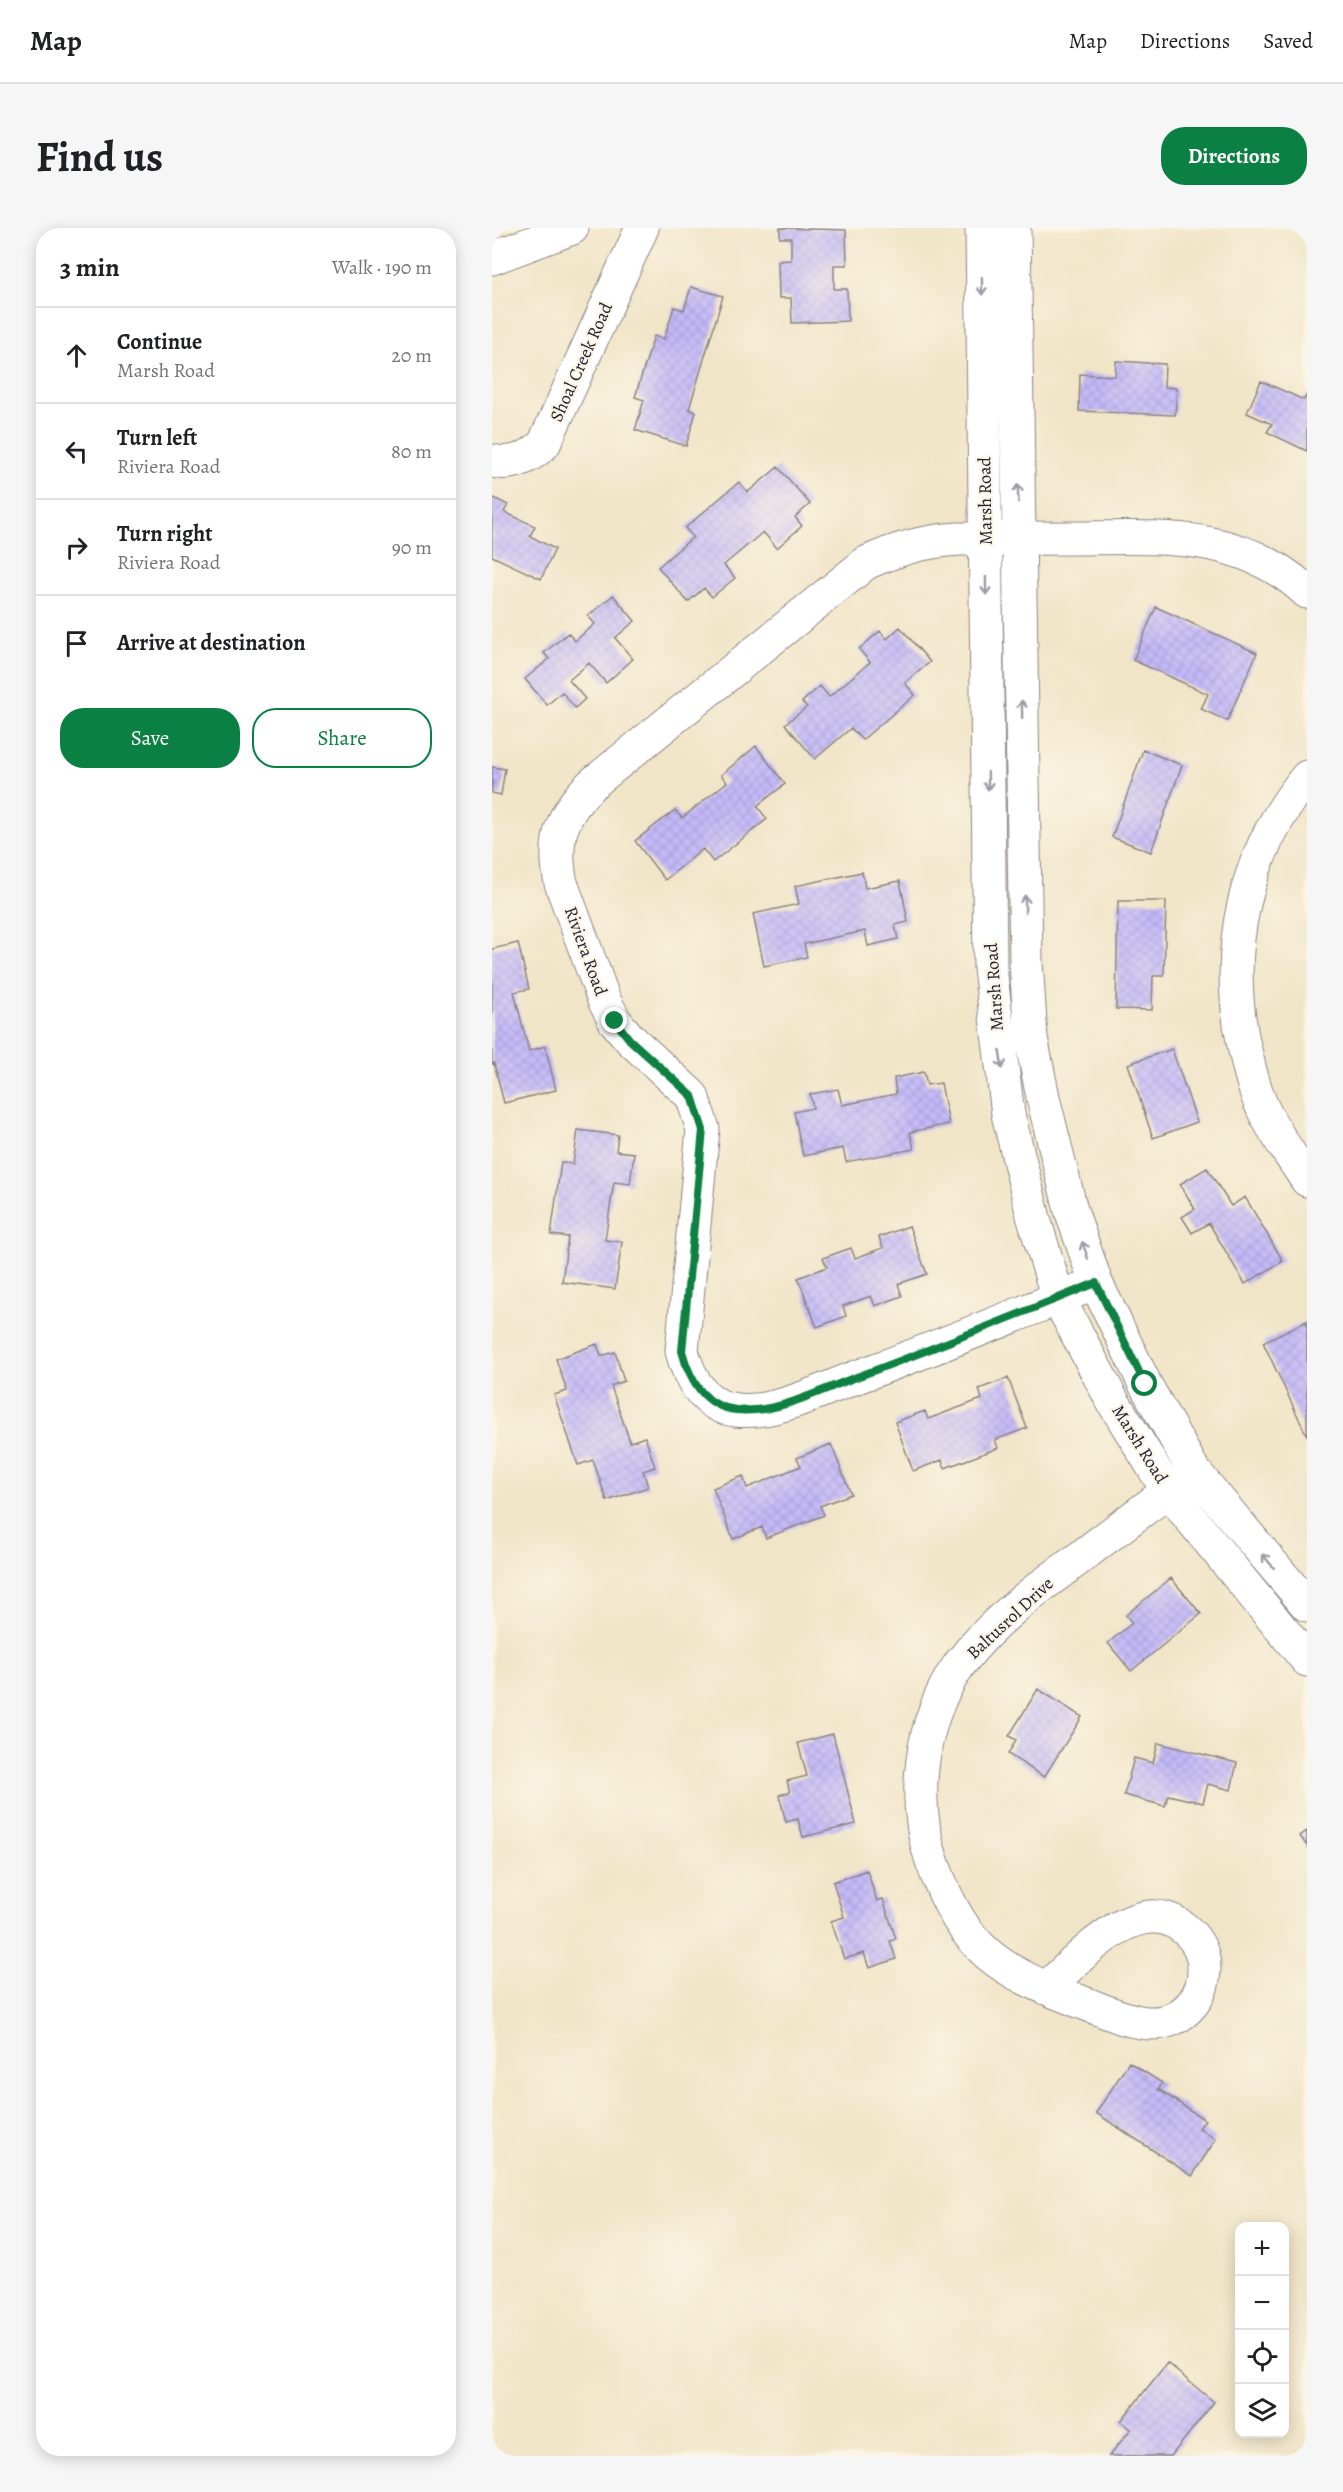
<!DOCTYPE html>
<html lang="en">
<head>
<meta charset="utf-8">
<style>
	:root { --surface:#fff; --page:#f6f6f6; --text:#202124; --muted:#757577; --line:#e0e0e0; --accent:#0b8043 }
	body { margin:0; font-family:Alegreya,serif; background:var(--page); color:var(--text) }
	.controls { position:absolute; right:18px; bottom:18px; display:grid; overflow:hidden; border-radius:12px; box-shadow:0 3px 15px #0003 }
	.controls button { width:54px; height:54px; display:grid; place-items:center; padding:0; border:0; border-bottom:2px solid var(--line); background:var(--surface); color:var(--text); font:30px sans-serif }
	.stop { position:absolute; width:18px; height:18px; margin:-14px; border:4px solid #0b8043; border-radius:50%; background:#fff }
	.stop.end { background:#0b8043; border-color:#fff; box-shadow:0 2px 6px #0008 }
	.list { margin:0; padding:0; list-style:none }
	h2 { display:flex; justify-content:space-between; align-items:center; height:78px; margin:0; padding:0 24px; font-size:26px }
	h2 small { font-size:20px; font-weight:400; color:var(--muted) }
	.list li { display:grid; grid-template-columns:39px 1fr auto; gap:18px; align-items:center; box-sizing:border-box; height:96px; padding:0 24px; border-top:2px solid var(--line) }
	.list b { display:block; font-size:22px; white-space:nowrap }
	.list p { margin:0; font-size:20px; white-space:nowrap; color:var(--muted) }
	.list em { font-size:20px; font-style:normal; color:var(--muted) }
	.actions { display:flex; gap:12px; padding:18px 24px }
	.actions a { flex:1; padding:14px 0; border:2px solid var(--accent); border-radius:24px; text-align:center; font-size:21px; color:var(--accent) }
	.actions .main { background:var(--accent); color:#fff }
	.icon { flex:none; width:33px; height:33px; fill:none; stroke:currentColor; stroke-width:2; stroke-linecap:round; stroke-linejoin:round }
	.map { position:relative; flex:none; width:815px; height:2228px; overflow:hidden; border-radius:24px }
	header { display:flex; align-items:center; gap:36px; box-sizing:border-box; height:84px; padding:0 30px; background:var(--surface); border-bottom:2px solid var(--line) }
	header strong { font-size:28px }
	nav { display:flex; gap:33px; margin-inline-start:auto; font-size:21px }
	.intro { display:flex; align-items:center; justify-content:space-between; box-sizing:border-box; height:144px; padding:0 36px }
	h1 { margin:0; font-size:42px }
	.button { padding:15px 27px; border-radius:24px; background:var(--accent); color:#fff; font-size:21px; font-weight:700 }
	main { display:flex; gap:36px; padding:0 36px }
	aside { flex:1; background:var(--surface); border-radius:24px; box-shadow:0 3px 15px #0003 }
	.map>svg:first-child { display:block }
</style>
</head>
<body>
<header>
<strong>Map</strong>
<nav><a>Map</a><a>Directions</a><a>Saved</a></nav>
</header>
<div class="intro"><h1>Find us</h1><a class="button">Directions</a></div>
<main>
<aside>
<h2>3 min<small>Walk · 190 m</small></h2>
<ul class="list">
<li><svg class="icon" aria-label="ahead" viewBox="0 0 24 24"><path d="M12 20V5M6 11l6-6 6 6"/></svg><div><b>Continue</b><p>Marsh Road</p></div><em>20 m</em></li>
<li><svg class="icon" aria-label="left" viewBox="0 0 24 24"><path d="M17 20v-9H6M10 6l-5 5 5 5"/></svg><div><b>Turn left</b><p>Riviera Road</p></div><em>80 m</em></li>
<li><svg class="icon" aria-label="right" viewBox="0 0 24 24"><path d="M7 20v-9h11M14 6l5 5-5 5"/></svg><div><b>Turn right</b><p>Riviera Road</p></div><em>90 m</em></li>
<li><svg class="icon" aria-label="arrive" viewBox="0 0 24 24"><path d="M6 21V4h12l-3 4 3 4H6"/></svg><div><b>Arrive at destination</b></div></li>
</ul>
<div class="actions"><a class="main">Save</a><a>Share</a></div>
</aside>
<div class="map">
<svg width="815" height="2228" viewBox="0 0 815 2228">
	<defs>
		<pattern id="building-cross-hatch" width="8" height="8" patternUnits="userSpaceOnUse" patternTransform="scale(1.5)"><rect width="8" height="8" fill="#c4baf9"/><path d="M0 0l8 8M0 8l8-8" fill="none" stroke="#a8a0d6"/></pattern>
	</defs>
	<rect width="100%" height="100%" fill="#fcf5e5"/>
	<filter id="ink" filterUnits="userSpaceOnUse"><feTurbulence type="fractalNoise" baseFrequency=".0167" numOctaves="2"/><feDisplacementMap in="SourceGraphic" scale="12" xChannelSelector="R" yChannelSelector="G"/><feConvolveMatrix kernelMatrix="1 2 1 2 8 2 1 2 1" color-interpolation-filters="sRGB"/></filter>
	<filter id="wash" filterUnits="userSpaceOnUse"><feTurbulence type="fractalNoise" baseFrequency=".008" numOctaves="4" result="noise"/><feDisplacementMap in="SourceGraphic" scale="24" xChannelSelector="R" yChannelSelector="G"/><feGaussianBlur stdDeviation="1.35" result="paint"/><feColorMatrix in="noise" values="0 0 0 0 0 0 0 0 0 0 0 0 0 0 0 0 0 1.4 0 .05"/><feComposite in="paint" operator="in"/></filter>
	<g filter="url(#wash)">
		<rect width="100%" height="100%" fill="#f1e5c8"/>
		<g id="blocks">
			<path fill="url(#building-cross-hatch)" d="M288,0L354,2L355,37H342V61H355L356,93L300,95L299,70H287L286,33L299,32V10H288Z
				M199,59L231,68L197,181L204,184L194,218L143,202L152,172L143,169L162,108L172,111L182,79L192,82Z
				M624,133L673,136L672,159L685,160L683,187L587,183L588,146L623,148Z
				M769,153L812,172L815,166V223L775,204L780,196L755,185Z
				M286,239L318,276L303,289L310,298L285,320L271,304L232,337L243,350L220,369L212,360L196,374L166,339L201,309L193,300L247,254L256,264Z
				M0,269L16,277L12,284L43,298L38,308L63,321L49,351L0,328Z
				M121,367L143,393L123,410L141,431L114,455L97,435L77,452L93,471L83,480L70,464L55,477L33,451L57,431L52,425L76,405L83,413L103,396L96,388Z
				M664,379L765,425L735,493L709,481L716,466L641,432Z
				M408,399L438,434L413,455L423,467L370,512L359,500L323,531L293,496L315,479L310,474L328,458L337,469L378,434L367,421L388,403L395,411Z
				M264,518L293,556L265,578L275,591L221,634L211,621L173,652L143,613L183,582L190,590L235,554L229,547Z
				M651,522L690,537L659,624L620,609Z
				M0,539L13,541L9,567L0,565Z
				M370,644L373,660L408,653L416,694L403,697L406,711L376,718L373,703L312,716L315,729L272,738L261,686L307,676L303,658Z
				M626,673H674L672,748H661L660,782L624,781Z
				M26,715L37,761L22,764L37,823L53,818L64,862L12,875L2,835L0,836V721Z
				M680,821L705,894L661,910L636,836Z
				M432,844L435,857L449,855L457,896L418,904L422,921L354,934L351,920L311,928L302,884L321,880L318,866L346,861L350,877L404,866L402,850Z
				M86,902L126,907L124,923L142,925L138,956L122,954L113,1012L130,1014L123,1061L70,1054L76,1009L59,1007L69,934L81,936Z
				M715,940L739,978L753,969L791,1033L753,1056L717,995L700,1005L690,989L703,981L688,956Z
				M417,998L435,1046L406,1056L410,1068L383,1078L379,1068L351,1078L354,1088L325,1099L306,1050L335,1039L331,1030L359,1020L363,1030L391,1020L387,1009Z
				M815,1093V1208L771,1114Z
				M105,1116L109,1128L123,1124L132,1153L119,1158L138,1214L153,1209L163,1239L151,1243L156,1259L115,1273L101,1232L86,1237L62,1167L75,1163L64,1131Z
				M516,1150L535,1200L503,1212L506,1220L453,1240L450,1232L421,1243L403,1194L433,1183L436,1191L490,1171L487,1161Z
				M339,1216L359,1266L328,1278L332,1287L274,1310L270,1299L241,1311L221,1260L251,1248L255,1260L309,1238L305,1230Z
				M679,1350L709,1386L639,1443L616,1415L640,1395L634,1387Z
				M546,1461L590,1489L552,1549L516,1526L524,1512L517,1508Z
				M341,1506L364,1596L311,1609L306,1591L294,1594L287,1567L298,1564L295,1553L315,1548L306,1515Z
				M666,1515L745,1535L739,1562L716,1556L711,1575L676,1567L673,1578L632,1567L642,1530L661,1535Z
				M815,1603V1618L808,1608Z
				M375,1642L385,1673L391,1671L404,1711L398,1713L404,1731L377,1740L372,1725L352,1731L339,1693L352,1689L341,1654Z
				M637,1834L670,1855L666,1861L713,1892L707,1900L724,1911L700,1948L604,1885Z
				M675,2135L722,2174L679,2228H617L639,2201L629,2193Z"/>
		</g>
	</g>
	<g filter="url(#ink)">
		<use href="#blocks" fill-opacity="0" stroke="#8a8482" stroke-width="1.5"/>
		<g fill="none" stroke-linecap="round" stroke-linejoin="round">
			<defs>
				<path id="street" d="M490,0L498,740L516,886L542,991L566,1070L620,1172L676,1263L815,1432
					M522,0L534,734L539,810L552,874L579,982L604,1055L653,1156L702,1243L815,1377
					M0,30L80,0
					M0,233C21,238 37,230 52,216L150,0
					M815,549C752,626 731,721 752,818C757,839 762,863 772,883C784,907 800,930 815,952
					M604,1055C524,1087 444,1120 362,1150C327,1163 284,1186 244,1182C212,1179 197,1150 190,1123L211,901L200,868L138,811L123,793L112,772L69,655C60,612 69,586 100,556L374,335C405,321 432,313 467,311C508,310 549,310 590,310C672,309 751,304 815,364
					M554,1760C586,1733 640,1667 686,1696C698,1704 708,1716 711,1730C714,1747 710,1764 700,1776C669,1813 625,1787 589,1774C506,1742 473,1724 441,1636C418,1572 428,1493 467,1437C498,1395 543,1362 585,1332C621,1304 658,1277 694,1250"/>
			</defs>
			<use href="#street" stroke="#8a8482" stroke-width="35"/>
			<use href="#street" stroke="#fff" stroke-width="33"/>
		</g>
		<defs><path id="oneway-shaft" d="M-6 0H5M1.5-3L5.5 0L1.5 3" fill="none" stroke-width="1.6" stroke-linecap="round" stroke-linejoin="round" transform="scale(1.5)"/></defs>
		<g stroke="#9c9ca7">
			<use href="#oneway-shaft" transform="translate(490 58) rotate(89)"/>
			<use href="#oneway-shaft" transform="translate(526 265) rotate(-91)"/>
			<use href="#oneway-shaft" transform="translate(494 358) rotate(89)"/>
			<use href="#oneway-shaft" transform="translate(530 481) rotate(-91)"/>
			<use href="#oneway-shaft" transform="translate(496 553) rotate(89)"/>
			<use href="#oneway-shaft" transform="translate(533 676) rotate(-91)"/>
			<use href="#oneway-shaft" transform="translate(509 832) rotate(82)"/>
			<use href="#oneway-shaft" transform="translate(593 1022) rotate(-109)"/>
			<use href="#oneway-shaft" transform="translate(776 1333) rotate(-130)"/>
		</g>
	</g>
	<g fill="none" stroke-linecap="round" stroke-linejoin="round" filter="url(#ink)">
		<path stroke="#0b8043" stroke-width="8" d="M123,793L138,812L200,868L211,902L190,1123C197,1150 212,1179 244,1182C284,1186 327,1163 362,1150C444,1120 524,1087 604,1055L653,1156"/>
	</g>
	<g text-anchor="middle" dominant-baseline="central" stroke-width="4.5" stroke-linejoin="round" paint-order="stroke">
		<g font-size="18" fill="#22223b" stroke="#fcf5e5">
			<text transform="translate(89 134) rotate(-66)">Shoal Creek Road</text>
			<text transform="translate(493 273) rotate(-91)">Marsh Road</text>
			<text transform="translate(94 723) rotate(70)">Riviera Road</text>
			<text transform="translate(502 759) rotate(-94)">Marsh Road</text>
			<text transform="translate(648 1216) rotate(58)">Marsh Road</text>
			<text transform="translate(518 1390) rotate(-43)">Baltusrol Drive</text>
		</g>
	</g>
</svg>
<div class="controls">
<button>+</button>
<button>−</button>
<button><svg class="icon" aria-label="locate" viewBox="0 0 24 24"><circle cx="12" cy="12" r="6"/><path d="M12 2v4M12 18v4M2 12h4M18 12h4"/></svg></button>
<button><svg class="icon" aria-label="layers" viewBox="0 0 24 24"><path d="M12 4l9 5-9 5-9-5zM3 14l9 5 9-5"/></svg></button>
</div>
<div class="stop" style="left:653px;top:1156px"></div>
<div class="stop end" style="left:123px;top:793px"></div>
</div>
</main>
</body>
</html>
